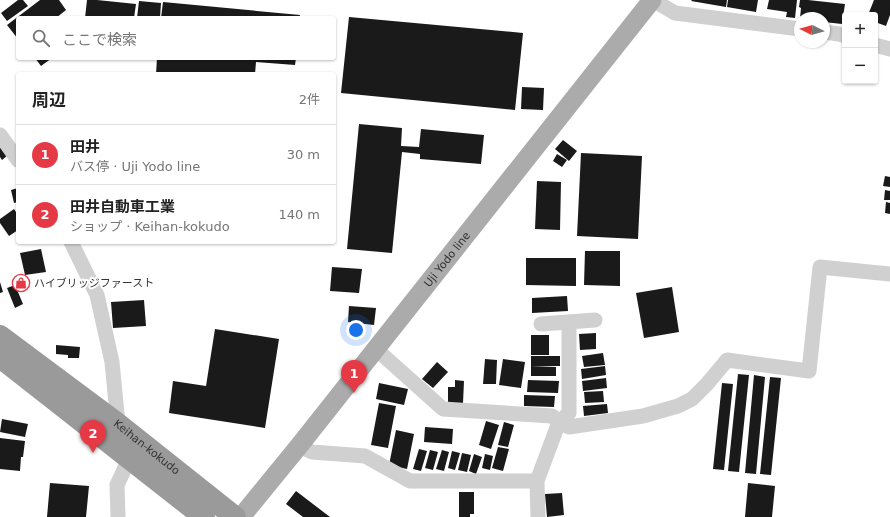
<!DOCTYPE html>
<html lang="ja">
<head>
<meta charset="utf-8">
<style>
	:root { --surface:#fff; --page:#f6f6f6; --text:#222; --muted:#767676; --line:#e0e0e0; --accent:#e63946 }
	body { margin:0; font-family:"DejaVu Sans","Noto Sans JP",sans-serif; background:var(--page); color:var(--text) }
	.controls { position:absolute; right:12px; top:12px; display:grid; overflow:hidden; border-radius:4px; box-shadow:0 1px 3px #0004 }
	.controls button { width:36px; height:36px; display:grid; place-items:center; padding:0; border:0; border-bottom:1px solid var(--line); background:var(--surface); color:var(--text); font:20px sans-serif }
	.compass { position:absolute; left:794px; top:12px; width:36px; height:36px; border-radius:50%; background:var(--surface); box-shadow:0 1px 3px #0004; rotate:275deg }
	.you { position:absolute; left:356px; top:330px; width:14px; height:14px; margin:-10px; border:3px solid #fff; border-radius:50%; background:#1a73e8; box-shadow:0 0 0 6px #1a73e833 }
	.badge { display:grid; place-items:center; width:26px; height:26px; border-radius:50%; background:var(--accent); color:#fff; font-size:13px; font-weight:700 }
	.pin { position:absolute; translate:-50% -33px; filter:drop-shadow(0 1px 2px #0008) }
	.pin::after { content:''; position:absolute; top:21px; width:14px; height:12px; background:inherit; clip-path:polygon(0 0,100% 0,50% 100%) }
	.list { margin:0; padding:0; list-style:none }
	h2 { display:flex; justify-content:space-between; align-items:center; height:52px; margin:0; padding:0 16px; font-size:17px }
	h2 small { font-size:13px; font-weight:400; color:var(--muted) }
	.list li { display:grid; grid-template-columns:26px 1fr auto; gap:12px; align-items:center; box-sizing:border-box; height:60px; padding:0 16px; border-top:1px solid var(--line) }
	.list b { display:block; font-size:15px; white-space:nowrap }
	.list p { margin:0; font-size:13px; white-space:nowrap; color:var(--muted) }
	.list em { font-size:13px; font-style:normal; color:var(--muted) }
	.icon { flex:none; width:22px; height:22px; fill:none; stroke:currentColor; stroke-width:2; stroke-linecap:round; stroke-linejoin:round }
	.map { position:relative; flex:none; width:890px; height:517px; overflow:hidden }
	.search { position:absolute; background:var(--surface); box-shadow:0 1px 3px #0004; left:16px; top:16px; width:320px; height:44px; display:flex; align-items:center; gap:10px; box-sizing:border-box; padding:0 14px; border-radius:4px; color:var(--muted); font-size:15px }
	.panel { position:absolute; background:var(--surface); box-shadow:0 1px 3px #0004; left:16px; top:72px; width:320px; height:172px; border-radius:4px }
	.map>svg:first-child { display:block }
</style>
</head>
<body>
<div class="map">
<svg width="890" height="517" viewBox="0 0 890 517">
	<rect width="100%" height="100%" fill="#fff"/>
	<path fill="#1a1a1a" d="M18,0H23L28,6L7,21L1,13Z
		M40,0H59L66,10L56,18H18V39L7,25Z
		M87,0H97L136,4L134,18H85Z
		M692,0H727L726,7L691,1Z
		M728,0H758L756,12L727,7Z
		M769,0H797L795,18L786,17L787,12L767,9Z
		M800,0H808L845,4L842,24L824,22V18H800L801,8L799,7Z
		M874,0H890V15L886,26L875,22V15H868Z
		M139,1L161,3L160,18H137Z
		M163,2L300,15L299,18H161Z
		M349,17L523,33L515,110L341,93Z
		M35,58H52L41,66Z
		M157,58H296L295,65L256,62L255,74H156Z
		M522,87L544,88L543,110L521,109Z
		M359,124L402,128L401,146L419,147L421,129L484,135L481,164L420,159V154L402,152L392,253L347,249Z
		M563,140L577,151L569,161L555,149Z
		M0,145L8,155L2,160L0,157Z
		M581,153L642,156L638,239L577,236Z
		M557,154L567,160L562,167L553,161Z
		M885,176L890,177V187L883,186Z
		M537,181L561,182L560,230L535,229Z
		M18,188V202L14,203L11,190Z
		M885,190L890,191V200H884Z
		M886,202L890,203V214L885,213Z
		M14,209L16,212L18,211V230L9,236L0,223V219Z
		M41,249L46,272L25,275L20,253Z
		M585,251H620V286L584,285Z
		M526,258H576V286L526,285Z
		M332,267L362,269L359,293L330,291Z
		M0,282L3,292L0,293Z
		M15,285L23,304L15,308L7,288Z
		M672,287L679,332L644,338L636,293Z
		M567,296L568,311L532,313V298Z
		M144,300L146,326L113,328L111,302Z
		M349,306L376,308L374,325L348,322Z
		M215,329L279,339L265,428L169,413L173,381L206,386Z
		M596,333V349L580,350L579,334Z
		M531,335H549V355H531Z
		M56,345L80,347L79,358H68V355L56,354Z
		M603,353L605,365L584,367L582,356Z
		M531,356H560V366H531Z
		M485,359L497,360L496,384H483Z
		M503,359L525,362L521,388L499,385Z
		M437,362L448,372L433,388L422,379Z
		M531,366L556,367V376H531Z
		M605,366L606,375L582,379L581,369Z
		M738,374L749,375L739,472L728,471Z
		M754,375L765,377L756,474L745,473Z
		M770,377L781,378L771,475L760,474Z
		M606,378L607,388L583,391L582,381Z
		M455,380L464,381L463,403H448V387H455Z
		M528,380L559,381L558,393L527,392Z
		M379,383L408,389L404,405L376,399Z
		M722,383L733,384L724,470L713,469Z
		M603,391L604,402L585,403L584,392Z
		M524,395L555,396L554,407L524,406Z
		M379,403L396,406L388,448L371,445Z
		M607,404L608,413L584,416L583,406Z
		M2,419L28,424L25,437L0,432Z
		M486,421L499,425L491,449L479,445Z
		M504,422L514,425L508,447L498,445Z
		M425,427L453,429L452,444L424,442Z
		M396,430L414,434L407,469L389,465Z
		M0,438L25,441L23,457H21L20,471L0,469Z
		M498,447L509,449L503,471L492,468Z
		M419,449L427,451L421,471L413,469Z
		M430,450L438,452L433,470L425,468Z
		M442,450L449,452L444,471L436,469Z
		M452,451L460,453L455,470L448,468Z
		M462,453L471,455L467,472L458,470Z
		M474,454L482,457L476,474L469,471Z
		M485,454L493,456L490,470L482,468Z
		M50,483L89,486L86,517H47Z
		M748,483L775,486L772,517H745Z
		M296,491L330,517H303L286,504Z
		M459,492H474V514H470V517H459Z
		M562,493L564,515L547,517L545,494Z"/>
	<g fill="none" stroke-linecap="round" stroke-linejoin="round">
		<path stroke="#d0d0d0" stroke-width="15" d="M653,0L675,13L800,29
			M824,32L839,34L845,36
			M875,45L890,49
			M0,135L18,160
			M71,242L97,295L112,362L118,424
			M541,324L595,320
			M376,349L443,409L552,416L559,422L569,427L643,416L678,406L692,399L707,384L727,360L809,371L820,267L890,274
			M299,446L312,452L365,456L410,481H537L559,422L569,413V322
			M537,481L538,517
			M118,517L117,485L129,459"/>
		<path stroke="#ababab" stroke-width="19" id="s1" d="M241,517L299,446L652,0"/>
		<g stroke="#9a9a9a" stroke-width="22">
			<path id="s2" d="M0,336L118,424L235,517"/>
			<path d="M0,357L204,517"/>
		</g>
	</g>
	<defs>
		<symbol id="shop-ring" viewBox="-11 -11 22 22"><circle r="9.5" fill="#fff" stroke="#e63946" stroke-width="1.5"/><path d="M-5-2.5h2.3a2.7 3.5 0 0 1 5.4 0H5L5.5 6h-11ZM-1.5-2.5h3a1.5 2.3 0 0 0-3 0Z" fill="#e63946"/></symbol>
	</defs>
	<g fill-rule="evenodd">
		<use href="#shop-ring" x="11" y="273" width="20" height="20"/>
	</g>
	<g text-anchor="middle" dominant-baseline="central" stroke-width="4" stroke-linejoin="round" paint-order="stroke">
		<g font-size="11" fill="#333" stroke="#fff">
			<text stroke="none"><textPath href="#s1" startOffset="330">Uji Yodo line</textPath></text>
			<text stroke="none"><textPath href="#s2" startOffset="184">Keihan-kokudo</textPath></text>
		</g>
		<g font-size="11" fill="#333" stroke="#fff" text-anchor="start">
			<text x="34" y="283">ハイブリッジファースト</text>
		</g>
	</g>
</svg>
<div class="controls">
<button>+</button>
<button>−</button>
</div>
<svg class="compass" viewBox="-18 -18 36 36"><path d="M0-13l5 13h-10z" fill="#e53935"/><path d="M0 13l5-13h-10z" fill="#767676"/></svg>
<div class="you"></div>
<div class="pin badge" style="left:354px;top:393px">1</div>
<div class="pin badge" style="left:93px;top:453px">2</div>
<div class="search"><svg class="icon" aria-label="search" viewBox="0 0 24 24"><circle cx="10" cy="10" r="6"/><path d="M15 15l6 6"/></svg>ここで検索</div>
<section class="panel">
<h2>周辺<small>2件</small></h2>
<ul class="list">
<li><span class="badge">1</span><div><b>田井</b><p>バス停 · Uji Yodo line</p></div><em>30 m</em></li>
<li><span class="badge">2</span><div><b>田井自動車工業</b><p>ショップ · Keihan-kokudo</p></div><em>140 m</em></li>
</ul>
</section>
</div>
</body>
</html>
